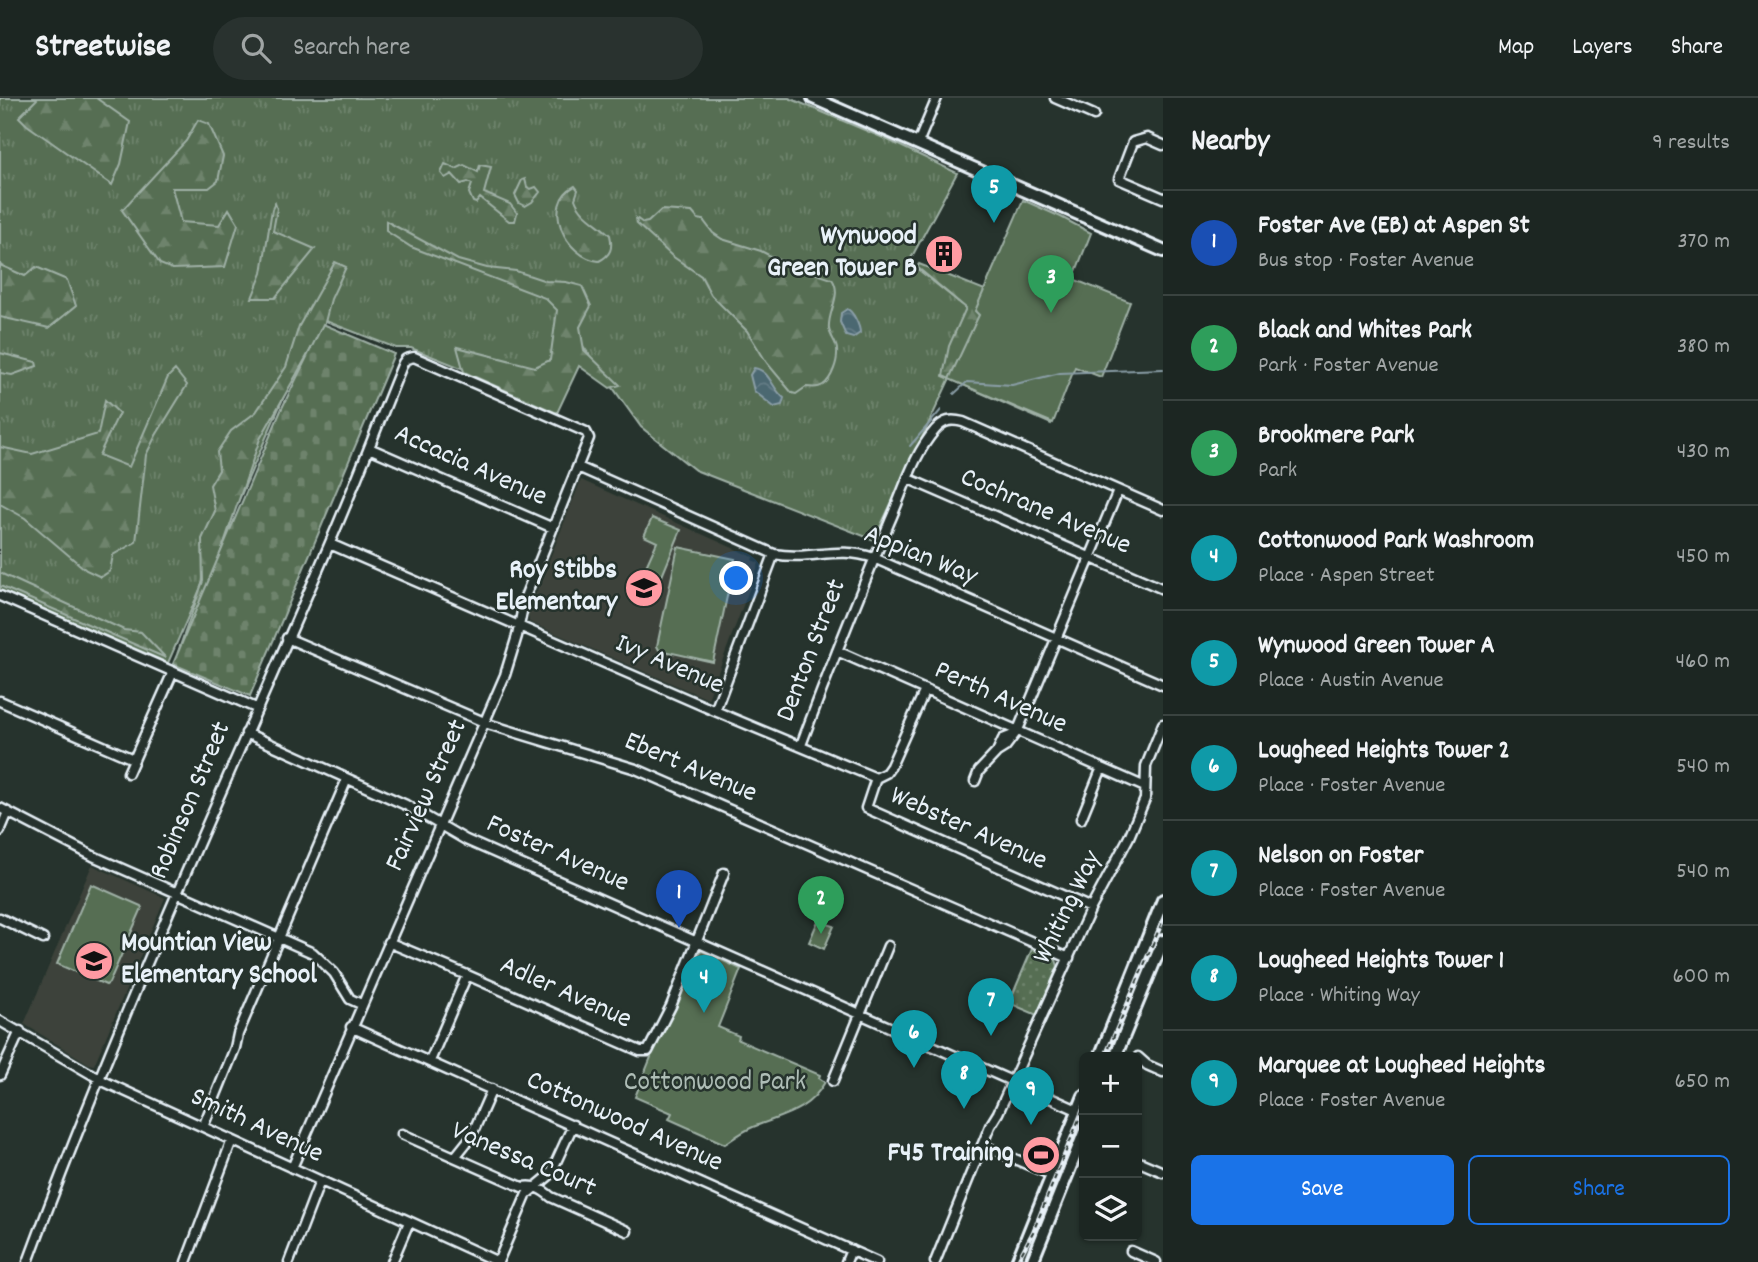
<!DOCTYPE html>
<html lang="en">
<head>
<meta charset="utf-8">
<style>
	:root { --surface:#1c2622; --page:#29322f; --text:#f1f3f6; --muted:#a0a5a5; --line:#3a4340; --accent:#1a73e8 }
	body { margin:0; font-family:Dekko,sans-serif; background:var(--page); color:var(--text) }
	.controls { position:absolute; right:21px; bottom:21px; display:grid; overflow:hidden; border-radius:10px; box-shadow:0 2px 5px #0004 }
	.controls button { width:63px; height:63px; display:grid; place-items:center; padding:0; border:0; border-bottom:2px solid var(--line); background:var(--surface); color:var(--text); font:35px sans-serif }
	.you { position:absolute; left:737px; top:481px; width:24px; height:24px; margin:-18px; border:5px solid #fff; border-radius:50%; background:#1a73e8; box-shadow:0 0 0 10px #1a73e833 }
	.badge { display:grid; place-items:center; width:46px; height:46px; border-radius:50%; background:var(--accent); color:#fff; font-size:23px; font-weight:700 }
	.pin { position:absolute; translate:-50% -58px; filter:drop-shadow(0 2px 4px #0008) }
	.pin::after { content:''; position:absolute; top:37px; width:24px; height:21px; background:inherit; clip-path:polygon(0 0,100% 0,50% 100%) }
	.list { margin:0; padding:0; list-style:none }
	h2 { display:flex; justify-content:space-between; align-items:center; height:91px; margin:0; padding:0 28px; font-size:30px }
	h2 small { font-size:23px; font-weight:400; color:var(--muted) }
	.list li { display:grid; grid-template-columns:46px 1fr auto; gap:21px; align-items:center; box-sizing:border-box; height:105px; padding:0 28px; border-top:2px solid var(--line) }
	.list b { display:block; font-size:26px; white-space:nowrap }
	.list p { margin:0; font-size:23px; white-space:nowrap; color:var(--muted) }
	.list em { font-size:23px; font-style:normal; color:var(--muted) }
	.actions { display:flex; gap:14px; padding:21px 28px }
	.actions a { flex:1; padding:16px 0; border:2px solid var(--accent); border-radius:10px; text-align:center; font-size:24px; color:var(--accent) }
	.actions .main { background:var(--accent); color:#fff }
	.icon { flex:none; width:38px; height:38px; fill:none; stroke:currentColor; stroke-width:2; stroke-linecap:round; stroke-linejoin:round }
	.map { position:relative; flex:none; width:1163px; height:1164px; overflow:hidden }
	header { display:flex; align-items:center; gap:42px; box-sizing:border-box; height:98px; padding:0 35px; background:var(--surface); border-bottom:2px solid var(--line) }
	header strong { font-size:33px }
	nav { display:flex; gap:38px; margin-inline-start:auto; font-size:24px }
	.search { width:490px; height:63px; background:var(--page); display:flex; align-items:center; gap:18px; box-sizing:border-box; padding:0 24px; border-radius:38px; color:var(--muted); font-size:26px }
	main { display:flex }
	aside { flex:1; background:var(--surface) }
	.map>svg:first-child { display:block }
</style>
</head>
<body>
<header>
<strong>Streetwise</strong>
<div class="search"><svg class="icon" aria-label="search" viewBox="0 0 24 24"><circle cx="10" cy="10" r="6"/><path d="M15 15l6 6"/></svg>Search here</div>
<nav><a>Map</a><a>Layers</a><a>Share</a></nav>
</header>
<main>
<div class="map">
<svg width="1163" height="1164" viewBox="0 0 1163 1164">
	<defs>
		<pattern id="grass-tufts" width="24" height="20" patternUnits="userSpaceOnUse" patternTransform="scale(1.75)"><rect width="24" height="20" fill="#566e53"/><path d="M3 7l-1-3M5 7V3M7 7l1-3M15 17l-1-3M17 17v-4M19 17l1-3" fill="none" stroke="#6e836c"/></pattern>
		<pattern id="forest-firs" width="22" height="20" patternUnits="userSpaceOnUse" patternTransform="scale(1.75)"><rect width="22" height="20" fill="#566e53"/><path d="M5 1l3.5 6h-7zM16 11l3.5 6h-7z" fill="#6e836c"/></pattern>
		<pattern id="cemetery-stones" width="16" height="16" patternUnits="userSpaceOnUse" patternTransform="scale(1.75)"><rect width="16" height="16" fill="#566e53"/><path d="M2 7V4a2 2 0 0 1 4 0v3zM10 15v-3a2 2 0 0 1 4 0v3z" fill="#6e836c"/></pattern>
		<pattern id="garden-dots" width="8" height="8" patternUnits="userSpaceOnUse" patternTransform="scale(1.75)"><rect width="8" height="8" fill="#566e53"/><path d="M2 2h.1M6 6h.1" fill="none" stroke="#6e836c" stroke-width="1.8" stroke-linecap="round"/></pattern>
		<pattern id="water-waves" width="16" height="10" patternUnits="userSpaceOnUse" patternTransform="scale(1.75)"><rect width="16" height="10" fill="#4b6771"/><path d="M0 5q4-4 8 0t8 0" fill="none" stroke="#657d86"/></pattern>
	</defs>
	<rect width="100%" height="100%" fill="#26332d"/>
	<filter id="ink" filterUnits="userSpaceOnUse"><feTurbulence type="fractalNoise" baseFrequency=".0143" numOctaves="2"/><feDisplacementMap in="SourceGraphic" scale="14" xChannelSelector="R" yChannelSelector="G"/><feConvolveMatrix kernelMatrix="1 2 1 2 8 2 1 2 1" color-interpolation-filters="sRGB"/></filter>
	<g filter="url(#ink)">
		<path fill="#3c433a" d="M581,382L753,459L752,462L759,465L708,601L529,524L528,515Z
			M92,767L165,800L94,967L89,966L24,926Z"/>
		<path fill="url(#grass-tufts)" stroke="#9fb0a6" stroke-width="2" d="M0,0H789L886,41L957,75L909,164L961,206L980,216L874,442L695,372L641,329L583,248L542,302L411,250H396L318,220L168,565L0,492Z"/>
		<path fill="url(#forest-firs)" stroke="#9fb0a6" stroke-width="2" d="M38,0H96L130,24L121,66L112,87L27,27L19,19Z
			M198,22L209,26L223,58L218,83L209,90H172L181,124L219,127L229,111L238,126L225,169L172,171L160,166L122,112L186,43Z
			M445,66L456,71L464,67L478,74L480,67L491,69L484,95L510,106L517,115L515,123H509L480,100L476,105L473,104L469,95L472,86L468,84L461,86L452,76L445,80L441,75Z
			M525,81L527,89L531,91L536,89L540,94L532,104L525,108L519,105L515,97L522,82Z
			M575,88L578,92L575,101C581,118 598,125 610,137C613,150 611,157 599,163C566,160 540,106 575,88Z
			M275,105L277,111L273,133L315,151L275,200H252L262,175L272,111Z
			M661,112L692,114L698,121L703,122L713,135L722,141L761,153L784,165L832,181C843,197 827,214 829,231C830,238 837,245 837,252C838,263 832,281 823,287C817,291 812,289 806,289L796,296L792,295L767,265L747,233L711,197L701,178L672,158L637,126L636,120L643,125L648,124Z
			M386,123L458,162L487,170L516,173L546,183L566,184L582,188L591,208L580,229L584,252L620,287L610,290L579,268L557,315L464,274L457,249L535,269L550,262L557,212L545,200L411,149L386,133Z
			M335,164L346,169L331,201L324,228L260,341L187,552L178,554L203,483L202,441L215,413L210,387L219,372L217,354L231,333L256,314L286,269L299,228Z
			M919,166L985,192L1072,273L1051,326L943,278L949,248L966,210L917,169Z
			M0,167L25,178L36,169L67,182L76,208L49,230L0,219Z
			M0,255L36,264L37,268L12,277L0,275Z
			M175,272L187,287L155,339L146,357L136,444L113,457L110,473L101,479L86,472L25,420L0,406V349L32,356L98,336L105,302L119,315L99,357L129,369L168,279Z
			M0,475L124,532L141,534L166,560L0,488Z"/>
		<path fill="url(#cemetery-stones)" stroke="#9fb0a6" stroke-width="2" d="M323,226L394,256L250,598L173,566L282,310Z"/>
		<path fill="#566e53" stroke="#9fb0a6" stroke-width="2" d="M1023,102L1061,119L1091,135L1073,181L1130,204L1101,279L1075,269L1053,325L949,281L979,217L975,213Z
			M652,420L681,432L660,483L643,475L657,444L644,438Z
			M678,449L735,461L713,564L659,552L657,548Z
			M91,786L141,808L142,810L109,885L106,887L57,866Z
			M818,823L834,828L824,851L809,844Z
			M702,853L741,871L718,929L739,938L738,942L820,977L819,980L825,984C808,1014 783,1017 753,1029C743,1033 734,1040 725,1046L669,1021L672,1015L635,999L651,959L650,956L675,912L697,857Z"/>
		<path fill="url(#garden-dots)" stroke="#9fb0a6" stroke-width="2" d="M1032,851L1056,862L1058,868L1037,917L1009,905Z"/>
		<path fill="url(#water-waves)" stroke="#8a9ea7" stroke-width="2" d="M847,211C853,213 860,228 860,235L853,240L846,238L840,224L841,215Z
			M754,270C770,272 772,291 784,300L782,307L774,309L754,293L750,277Z"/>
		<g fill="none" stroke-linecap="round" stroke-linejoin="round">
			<path stroke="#8a9ea7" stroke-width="2" d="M954,296L967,284L1012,287L1060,275L1163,271
				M910,348L941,312"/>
			<defs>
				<path id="minor" d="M1055,0L1094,17
					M918,45L937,0
					M1163,47L1147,40L1133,44L1119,81L1163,100
					M369,350L553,430
					M578,369L774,456C812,463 836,447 874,460L1163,587
					M909,381L1163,491
					M330,446L715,613L876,680
					M0,498L256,610
					M287,540L491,627L636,671L1069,860
					M837,553L1145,689
					M925,592L891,668L886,675L876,680L866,710L1091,810
					M0,603L133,661
					M715,613L774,456
					M246,635L406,707L466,742L1084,1015
					M801,647C829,572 859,497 890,423C903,394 913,357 935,332C944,322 951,321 963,324L1163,412
					M997,654L1003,641L1013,637
					M128,675L173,574
					M975,683L979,673L997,654L1005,649L1018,632L1118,393
					M0,710L93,758L313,855L334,875L350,901L361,906
					M1081,721L1101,672
					M0,733L8,714
					M0,820L43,841
					M388,844L467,877
					M0,923L105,984L498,1164
					M351,929L877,1164
					M1138,959L1147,967L1163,974
					M430,963L467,877L640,953H648L671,908L724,775
					M0,977L20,933
					M833,983L888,848
					M203,1029L235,950L238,936L347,681
					M402,1036L522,1089C535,1087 542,1091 551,1099L627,1133
					M982,1047L1052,1077
					M455,1059L471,1039L492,991
					M1137,1063L1163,1074
					M1131,1153L1156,1164
					M28,1164C118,920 226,685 329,447C355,387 378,326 403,265L406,261L414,259L586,334L589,340L525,499L517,538L505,577L292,1070
					M186,1164L232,1042
					M289,1164L320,1083
					M392,1164L409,1124
					M498,1164L527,1096L550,1077L573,1027
					M846,1164L851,1152
					M935,1164L990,1028L998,1015L1091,810L1129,739L1145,701L1146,668L1163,626"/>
				<path id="major" d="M813,0L1163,153
					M1100,959L1163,802
					M1115,959L1163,843
					M1017,1164L1084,998
					M1032,1164L1084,1035"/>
			</defs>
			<use href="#minor" stroke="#e8f1f8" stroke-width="13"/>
			<use href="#major" stroke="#e8f1f8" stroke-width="16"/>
			<use href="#minor" stroke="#26332d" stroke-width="8"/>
			<use href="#major" stroke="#26332d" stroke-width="10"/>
			<defs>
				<path id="rail" d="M1105,959L1163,822
					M1017,1164L1033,1134L1084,1009"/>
			</defs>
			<use href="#rail" stroke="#e8f1f8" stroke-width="4.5"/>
			<use href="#rail" stroke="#26332d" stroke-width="2" stroke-dasharray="5" stroke-linecap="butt"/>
		</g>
	</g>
	<defs>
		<symbol id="building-disc" viewBox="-11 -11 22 22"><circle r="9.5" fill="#ff9aa2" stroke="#26332d"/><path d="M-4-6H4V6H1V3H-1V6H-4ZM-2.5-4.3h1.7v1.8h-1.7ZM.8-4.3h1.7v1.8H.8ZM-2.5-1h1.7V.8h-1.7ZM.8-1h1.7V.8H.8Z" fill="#111"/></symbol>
		<symbol id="school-disc" viewBox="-11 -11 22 22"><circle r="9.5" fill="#ff9aa2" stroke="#26332d"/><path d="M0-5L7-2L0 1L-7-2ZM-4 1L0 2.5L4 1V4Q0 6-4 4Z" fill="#111"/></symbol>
		<symbol id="stadium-disc" viewBox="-11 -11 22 22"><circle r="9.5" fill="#ff9aa2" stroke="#26332d"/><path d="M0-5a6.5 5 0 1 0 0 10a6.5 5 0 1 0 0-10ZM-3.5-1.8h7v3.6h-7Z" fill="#111"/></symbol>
	</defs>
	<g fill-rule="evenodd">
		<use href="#building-disc" x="922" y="134" width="44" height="44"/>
		<use href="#school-disc" x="622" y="468" width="44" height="44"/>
		<use href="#school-disc" x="72" y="841" width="44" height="44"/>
		<use href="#stadium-disc" x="1019" y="1035" width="44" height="44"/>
	</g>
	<g text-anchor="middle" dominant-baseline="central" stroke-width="5" stroke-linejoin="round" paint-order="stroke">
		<g font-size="28" font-weight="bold" fill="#e8f1f8" stroke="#26332d" text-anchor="end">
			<text x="917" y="140">Wynwood<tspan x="917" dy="32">Green Tower B</tspan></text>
			<text x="617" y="474">Roy Stibbs<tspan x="617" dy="32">Elementary</tspan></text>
			<text x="121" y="847" text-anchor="start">Mountian View<tspan x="121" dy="32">Elementary School</tspan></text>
			<text x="1014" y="1057">F45 Training</text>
		</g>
		<g font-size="28" fill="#e8f1f8" stroke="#26332d">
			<text transform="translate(470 369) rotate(24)">Accacia Avenue</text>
			<text transform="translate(1045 415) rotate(23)">Cochrane Avenue</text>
			<text transform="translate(920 459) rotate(22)">Appian Way</text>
			<text transform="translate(813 553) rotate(-69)">Denton Street</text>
			<text transform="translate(669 568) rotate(23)">Ivy Avenue</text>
			<text transform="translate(1000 601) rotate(24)">Perth Avenue</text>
			<text transform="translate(690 671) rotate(23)">Ebert Avenue</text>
			<text transform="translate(428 698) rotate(-66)">Fairview Street</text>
			<text transform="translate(192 703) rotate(-67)">Robinson Street</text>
			<text transform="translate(968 732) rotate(24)">Webster Avenue</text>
			<text transform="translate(557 757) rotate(24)">Foster Avenue</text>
			<text transform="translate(1069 810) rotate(-64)">Whiting Way</text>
			<text transform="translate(565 896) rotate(24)">Adler Avenue</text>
			<text transform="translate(624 1025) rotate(24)">Cottonwood Avenue</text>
			<text transform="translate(256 1029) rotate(25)">Smith Avenue</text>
			<text transform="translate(523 1063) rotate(23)">Vanessa Court</text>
		</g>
		<g font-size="28" fill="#aebdb6" stroke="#26332d">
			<text x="715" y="986">Cottonwood Park</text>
		</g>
	</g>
</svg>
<div class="controls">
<button>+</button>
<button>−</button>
<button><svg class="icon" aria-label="layers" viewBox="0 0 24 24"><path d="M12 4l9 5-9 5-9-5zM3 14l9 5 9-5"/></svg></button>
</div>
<div class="you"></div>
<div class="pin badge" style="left:679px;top:830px;background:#1a4fb4">1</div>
<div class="pin badge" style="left:821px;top:836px;background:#2e9e5b">2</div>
<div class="pin badge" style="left:1051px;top:215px;background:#2e9e5b">3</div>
<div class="pin badge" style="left:704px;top:915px;background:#0f9aa8">4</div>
<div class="pin badge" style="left:994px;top:125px;background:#0f9aa8">5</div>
<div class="pin badge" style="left:914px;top:970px;background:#0f9aa8">6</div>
<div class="pin badge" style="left:991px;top:938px;background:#0f9aa8">7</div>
<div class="pin badge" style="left:964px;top:1011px;background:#0f9aa8">8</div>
<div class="pin badge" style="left:1031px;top:1027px;background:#0f9aa8">9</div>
</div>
<aside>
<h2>Nearby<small>9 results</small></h2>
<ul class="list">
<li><span class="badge" style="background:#1a4fb4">1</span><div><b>Foster Ave (EB) at Aspen St</b><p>Bus stop · Foster Avenue</p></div><em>370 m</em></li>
<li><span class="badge" style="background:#2e9e5b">2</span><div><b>Black and Whites Park</b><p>Park · Foster Avenue</p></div><em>380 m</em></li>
<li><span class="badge" style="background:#2e9e5b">3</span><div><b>Brookmere Park</b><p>Park</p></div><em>430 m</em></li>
<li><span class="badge" style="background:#0f9aa8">4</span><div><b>Cottonwood Park Washroom</b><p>Place · Aspen Street</p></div><em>450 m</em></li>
<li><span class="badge" style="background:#0f9aa8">5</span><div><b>Wynwood Green Tower A</b><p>Place · Austin Avenue</p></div><em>460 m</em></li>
<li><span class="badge" style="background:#0f9aa8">6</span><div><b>Lougheed Heights Tower 2</b><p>Place · Foster Avenue</p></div><em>540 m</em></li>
<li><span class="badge" style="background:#0f9aa8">7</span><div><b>Nelson on Foster</b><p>Place · Foster Avenue</p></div><em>540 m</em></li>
<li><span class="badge" style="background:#0f9aa8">8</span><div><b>Lougheed Heights Tower 1</b><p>Place · Whiting Way</p></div><em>600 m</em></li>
<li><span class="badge" style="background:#0f9aa8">9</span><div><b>Marquee at Lougheed Heights</b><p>Place · Foster Avenue</p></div><em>650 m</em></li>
</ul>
<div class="actions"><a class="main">Save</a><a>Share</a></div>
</aside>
</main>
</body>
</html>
